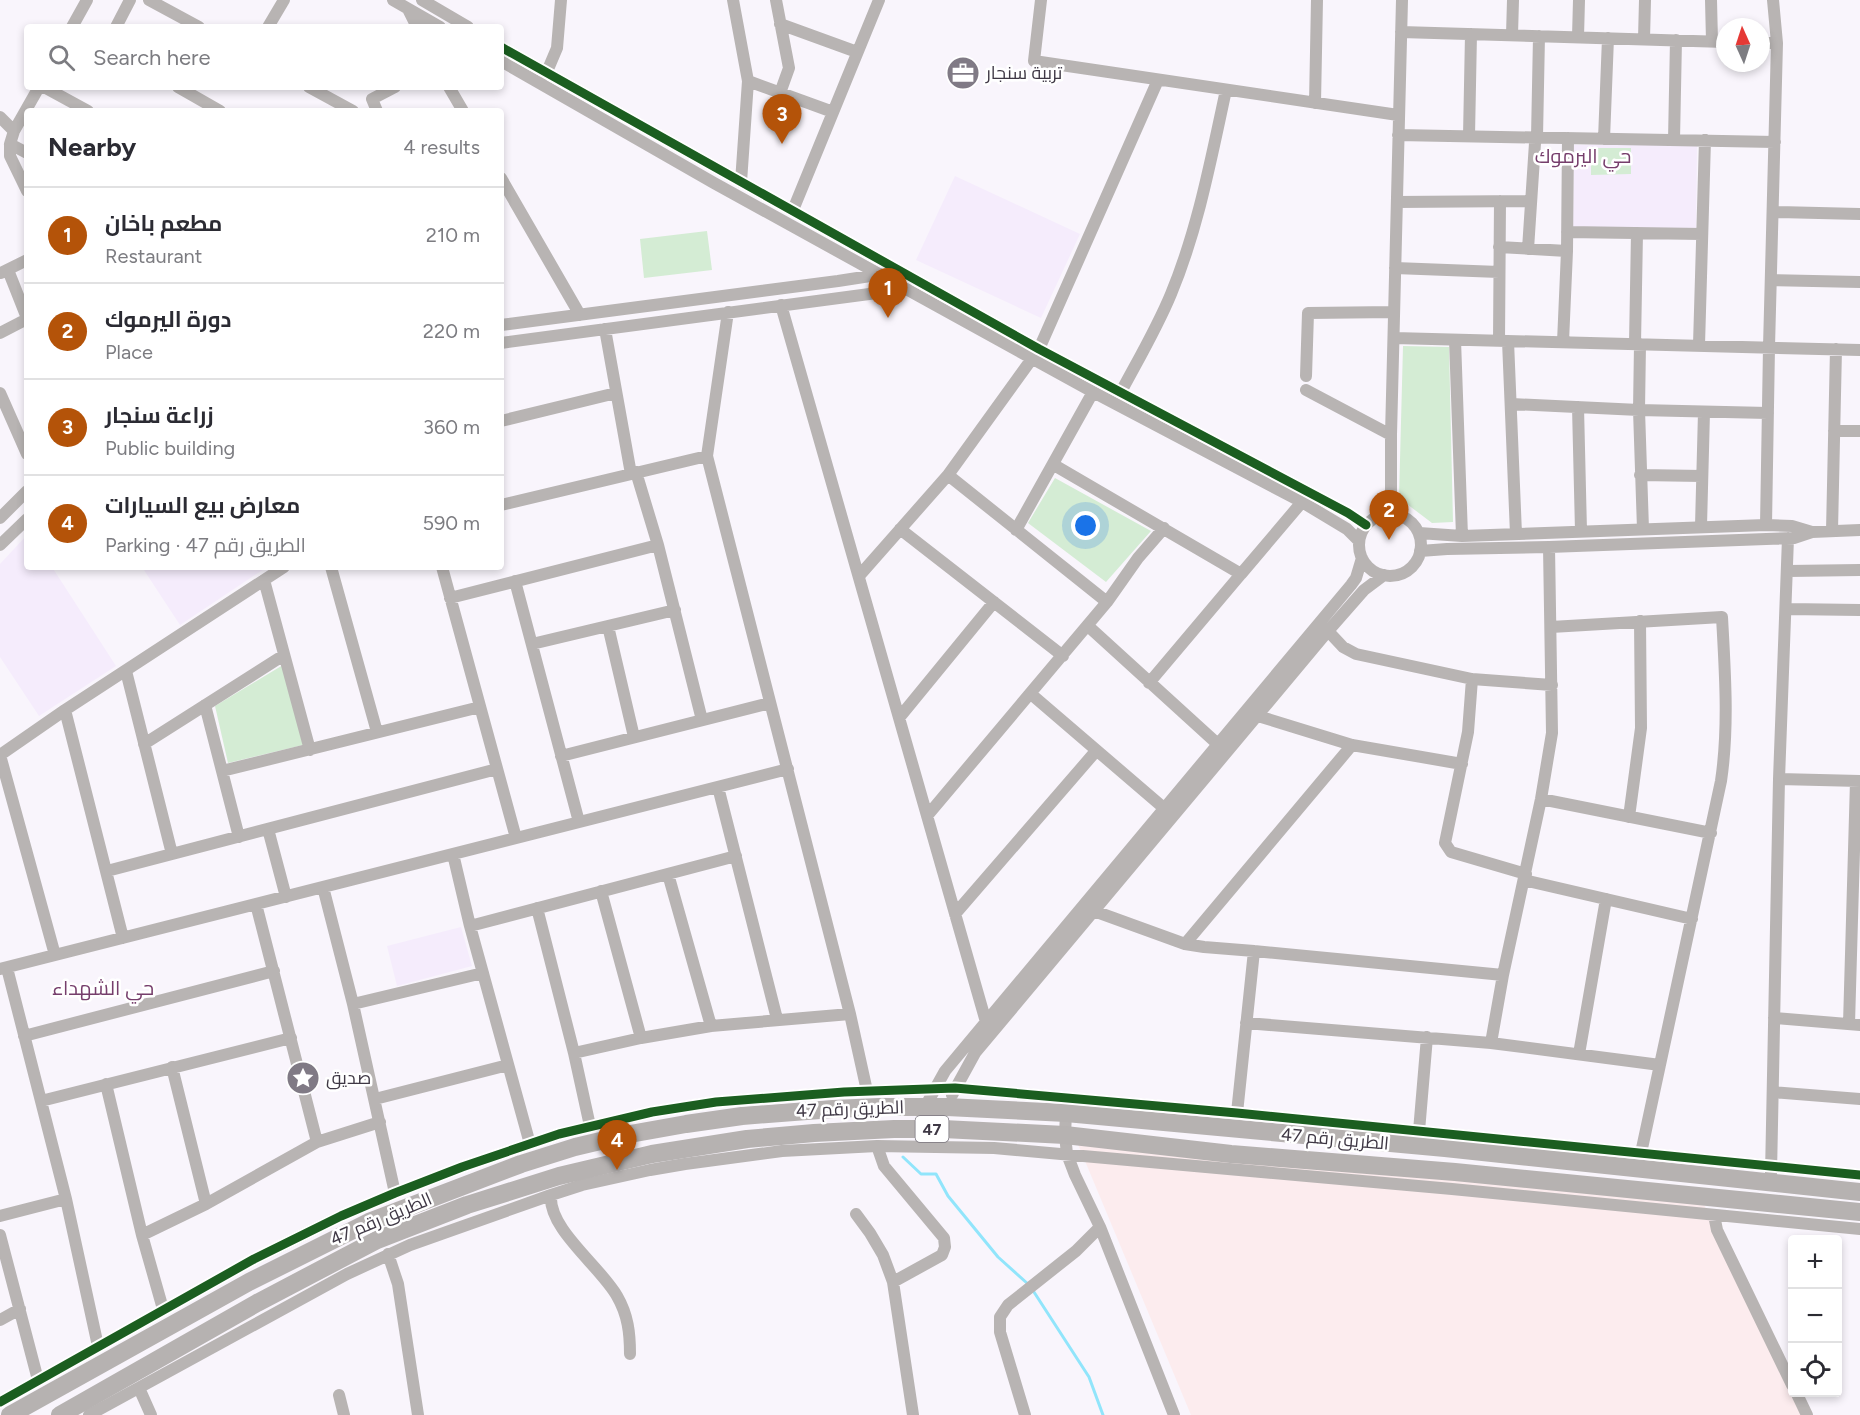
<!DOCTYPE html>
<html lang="en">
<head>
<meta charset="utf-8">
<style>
	:root { --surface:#fff; --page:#f2f2f3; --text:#2b2b33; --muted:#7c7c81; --line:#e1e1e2; --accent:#b45309 }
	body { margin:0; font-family:Figtree,Cairo,sans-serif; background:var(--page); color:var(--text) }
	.controls { position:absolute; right:18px; bottom:18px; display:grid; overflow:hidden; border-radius:6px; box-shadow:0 3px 9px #0003 }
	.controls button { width:54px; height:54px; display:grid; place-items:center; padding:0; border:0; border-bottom:2px solid var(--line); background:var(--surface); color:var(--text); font:30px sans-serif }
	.compass { position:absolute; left:1716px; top:18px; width:54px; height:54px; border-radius:50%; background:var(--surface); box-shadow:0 3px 9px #0003; rotate:357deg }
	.you { position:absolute; left:1086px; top:526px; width:21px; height:21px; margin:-15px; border:4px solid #fff; border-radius:50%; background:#1a73e8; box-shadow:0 0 0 9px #1a73e833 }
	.badge { display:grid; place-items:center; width:39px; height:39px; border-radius:50%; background:var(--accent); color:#fff; font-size:20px; font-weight:700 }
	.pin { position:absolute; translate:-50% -50px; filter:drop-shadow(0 2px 3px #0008) }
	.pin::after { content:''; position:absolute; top:32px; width:21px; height:18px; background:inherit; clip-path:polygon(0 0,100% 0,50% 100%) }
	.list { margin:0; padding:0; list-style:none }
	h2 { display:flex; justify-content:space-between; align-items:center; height:78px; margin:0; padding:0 24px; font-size:26px }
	h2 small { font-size:20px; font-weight:400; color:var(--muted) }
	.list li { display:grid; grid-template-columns:39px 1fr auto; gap:18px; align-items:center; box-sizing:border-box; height:96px; padding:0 24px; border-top:2px solid var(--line) }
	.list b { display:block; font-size:22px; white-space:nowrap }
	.list p { margin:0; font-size:20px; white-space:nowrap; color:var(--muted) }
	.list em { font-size:20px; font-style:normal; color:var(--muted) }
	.icon { flex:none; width:33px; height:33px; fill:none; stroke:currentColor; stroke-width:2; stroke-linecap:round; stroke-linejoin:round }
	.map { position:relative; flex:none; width:1860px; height:1415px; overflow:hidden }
	.search { position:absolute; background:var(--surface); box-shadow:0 3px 9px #0003; left:24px; top:24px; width:480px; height:66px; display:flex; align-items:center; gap:15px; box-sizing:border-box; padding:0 21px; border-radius:6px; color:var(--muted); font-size:22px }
	.panel { position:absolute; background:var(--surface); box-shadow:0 3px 9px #0003; left:24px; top:108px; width:480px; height:462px; border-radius:6px }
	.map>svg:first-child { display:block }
</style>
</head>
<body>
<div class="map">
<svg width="1860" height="1415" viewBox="0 0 1860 1415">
	<rect width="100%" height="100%" fill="#f9f5fc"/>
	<path fill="#f5ecfc" d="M1574,145H1697L1696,229L1573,227Z
		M955,176L1080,234L1041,318L916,260Z
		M27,535V567H52L116,666L39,716L0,657V564Z
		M142,567H267L180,625Z
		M461,927L472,966L397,986L387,946Z"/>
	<path fill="#fcecee" d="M1075,1137L1699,1194L1803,1414L1800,1415H1191Z"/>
	<path fill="#d4ecd4" d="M1591,148H1631V174L1591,175Z
		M707,231L712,270L644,278L640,239Z
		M1403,346L1449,347L1453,522L1432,523L1399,498Z
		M1055,478L1151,531L1106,582L1028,523Z
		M283,665L303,745L228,763L215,706Z"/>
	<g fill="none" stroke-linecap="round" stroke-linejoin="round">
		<path stroke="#91e5fb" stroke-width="3" d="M903,1157L921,1174H936L948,1196L998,1257L1028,1284
			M1032,1289L1089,1377L1103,1415"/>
		<path stroke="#b8b4b3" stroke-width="12" d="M149,0L199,27
			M393,0L440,27
			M422,0L468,27
			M733,0L748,81L741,182
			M776,0L789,68L780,93
			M1041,0L1034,61L1398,115
			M1711,0L1712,41
			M408,9L417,27
			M780,24L857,52
			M72,27L87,0
			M116,27L130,0
			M268,27L284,0
			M1401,32L1725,42
			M1512,35L1513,0
			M1578,37L1579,0
			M1644,39L1645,0
			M1761,43H1777
			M501,47L1039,349L1348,513L1366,525
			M501,61L714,183L1093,392L1302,502L1347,529L1359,541
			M546,74L557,48L561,0
			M748,81L833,112
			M44,87L88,111
			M178,87L220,111
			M309,87L353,111
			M449,87L463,111
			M1315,103L1317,0
			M377,111L372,99L395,87
			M0,117L14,131
			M1398,135L1775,142
			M1469,136L1471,34
			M1604,139L1608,38
			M1674,140L1676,40
			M10,144V156L27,191
			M27,153L10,144L14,131L39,87
			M501,178L580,315
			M1397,202L1531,201
			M793,210L879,0
			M1773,212L1860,214
			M1567,232L1702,234
			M1499,247L1567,251
			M1528,249L1535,143L1537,137L1539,36
			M1395,268L1499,272
			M8,270L27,318
			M1,273L27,260
			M1771,280L1860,282
			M781,305L986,1022
			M728,312L707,456L850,1014L867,1091
			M501,325L838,281L883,274
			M605,329L631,474
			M0,333L27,319
			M1394,338L1860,350
			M1455,340L1462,536
			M1499,341L1500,201
			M1508,341L1516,534
			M1563,342L1567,251L1568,138
			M501,343L907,289
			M1635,344L1637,233
			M1640,344L1639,410L1643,529
			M1699,345L1705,140
			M1306,376L1308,313L1394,312
			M1306,390L1391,435
			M1121,392C1138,360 1157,328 1171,294C1198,229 1211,159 1226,90
			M0,393L27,454
			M1512,404L1639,410L1768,413
			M1578,407L1581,531
			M501,421L616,393
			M1834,431H1860
			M1054,465L1241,574L1302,502
			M636,472L658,545L702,720
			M948,475L1107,602
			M1640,475L1702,476
			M501,505L707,456
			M1391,514V435L1402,0
			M1359 545a31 31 0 1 1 62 0a31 31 0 1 1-62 0Z
			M0,518L27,491
			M1766,525L1769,347L1777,43L1773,0
			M1701,526L1704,412
			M900,529L1063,656
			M1016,530L1093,392
			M1832,531L1836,349
			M1419,533L1462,536L1766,525L1792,526L1812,532
			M0,545L27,519
			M1420,551L1447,549L1549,547L1794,538L1812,532L1860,530
			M331,567L377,732
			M442,567L516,838
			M1788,571L1860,570
			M859,576L948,475L1039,349L1158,80
			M264,580L310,750
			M515,581L579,822
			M450,598L658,545
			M1787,609L1860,610
			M608,626L634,737
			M1088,626L1222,748
			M1551,627L1722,617C1725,672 1729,727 1721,781L1641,1153
			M1328,631L1343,647L1356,654L1472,679L1552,685
			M532,644L675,610
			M126,671L172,854
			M1472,679L1468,732L1445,843L1451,852L1526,874
			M1149,683L1241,574
			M1031,694L1165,809
			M205,705L239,837
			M65,710L123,938
			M1258,716L1352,745L1462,764
			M899,718L994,602
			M144,744L284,655
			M0,755L65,710L284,567
			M0,755L55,955
			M561,756L770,703
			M222,771L480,707
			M1779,779L1860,781
			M718,787L777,1019
			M1541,799L1711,833
			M927,816L1107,602L1138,558L1164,528
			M1629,817L1641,728L1640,621
			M268,829L286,897
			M453,854L470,926L530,1144
			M107,871L497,769
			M668,874L711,1026
			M1524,880L1692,919
			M323,887L353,1004L395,1193
			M601,891L641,1038
			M256,904L317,1142
			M537,908L574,1053L590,1126
			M1094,911L1185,944L1204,947L1254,951L1503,975
			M955,914L1096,751
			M470,926L736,856
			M1185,944L1352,745
			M7,968L66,1199L98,1346
			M0,969L788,769
			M353,1004L483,973
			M1774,1018L1860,1025
			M1246,1023L1491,1043L1660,1065
			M1849,1024L1856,781
			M24,1036L274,971
			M1491,1043L1503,975L1541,799L1552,733L1549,547
			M574,1053L641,1038L711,1026L850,1014
			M1579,1054L1606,899
			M172,1067L206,1204
			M106,1084L142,1235L163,1309
			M1773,1092L1860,1099
			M952,1095L975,1053L1328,631L1364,590L1384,575
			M375,1099L508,1065
			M41,1101L291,1038
			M925,1107L945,1071L1351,585L1356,578L1362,558
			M1066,1113L1065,1135L1067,1154L1075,1175L1100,1227L1174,1415
			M1237,1113L1254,951
			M1419,1131L1427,1037
			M877,1146L884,1166L944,1238L945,1247L942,1255L893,1282
			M1771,1174L1779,779L1788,538
			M551,1195C548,1229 600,1266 617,1296C628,1315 630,1333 630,1354
			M856,1214L870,1233L883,1255L893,1282L913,1415
			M1714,1215L1717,1230L1792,1385
			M0,1216L66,1199
			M0,1235L38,1380
			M142,1235L206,1204L317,1142L380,1122
			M388,1254L398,1284L418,1415
			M0,1320L20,1309
			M139,1388L151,1415
			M1796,1392L1807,1415
			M339,1395L344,1415
			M0,1402L254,1259L341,1216L395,1193L462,1167L559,1134L652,1112L716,1102L844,1092L955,1088L1237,1113L1860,1175
			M89,1415L347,1274L410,1245L551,1195L582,1185L650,1170L685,1164L782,1151L877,1146L994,1148L1452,1189L1860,1229
			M1025,1415L1000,1332V1317L1008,1305L1076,1251L1100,1227"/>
		<path stroke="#b6b2b1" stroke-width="18" d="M10,1415L249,1282L369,1222L521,1164L575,1147L630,1134L686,1124L742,1116L833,1109L879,1107H947L1066,1113L1445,1148L1860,1192
			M60,1415L257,1303L377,1240L467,1205L559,1176L652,1154L747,1139L814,1133L894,1129H943L1065,1135L1231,1154L1455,1172L1860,1212"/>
		<defs>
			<path id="cycleway" d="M501,47L1039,349L1348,513L1366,525
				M0,1402L254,1259L341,1216L395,1193L462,1167L559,1134L652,1112L716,1102L844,1092L955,1088L1237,1113L1860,1175"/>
		</defs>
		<use href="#cycleway" stroke="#fff" stroke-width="13"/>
		<use href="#cycleway" stroke="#1b5e20" stroke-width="9"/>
	</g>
	<defs>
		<symbol id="office-disc" viewBox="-11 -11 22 22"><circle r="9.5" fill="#807a85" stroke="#fff"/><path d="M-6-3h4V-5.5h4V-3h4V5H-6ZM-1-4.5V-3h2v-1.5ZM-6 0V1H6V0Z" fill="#fff"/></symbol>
		<symbol id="sight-disc" viewBox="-11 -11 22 22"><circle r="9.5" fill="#807a85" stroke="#fff"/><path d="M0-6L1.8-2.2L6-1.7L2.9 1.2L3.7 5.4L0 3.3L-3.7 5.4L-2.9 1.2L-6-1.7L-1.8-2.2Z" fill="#fff"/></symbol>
	</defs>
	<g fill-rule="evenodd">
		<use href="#office-disc" x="944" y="54" width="38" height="38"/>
		<use href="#sight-disc" x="284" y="1059" width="38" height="38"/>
	</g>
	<g text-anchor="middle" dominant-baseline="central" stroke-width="5" stroke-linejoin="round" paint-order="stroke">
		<rect fill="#fff" stroke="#79747d" stroke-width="1.5" x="915.5" y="1116" width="33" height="26" rx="4.5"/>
		<g font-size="16" font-weight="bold" fill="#3f3845">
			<text x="932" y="1129">47</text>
		</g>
		<g font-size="18" fill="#3f3845" stroke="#fff" text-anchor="start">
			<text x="986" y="73">تربية سنجار</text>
			<text x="326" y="1078">صديق</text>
		</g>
		<g font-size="18" fill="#3f3845" stroke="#fff">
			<text transform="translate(850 1109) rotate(-2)">الطريق رقم 47</text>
			<text transform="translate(1335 1139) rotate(5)">الطريق رقم 47</text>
			<text transform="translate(381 1219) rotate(-23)">الطريق رقم 47</text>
		</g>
		<g font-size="20" fill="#763e6c" stroke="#fff">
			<text x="1583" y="156">حي اليرموك</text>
			<text x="103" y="988">حي الشهداء</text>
		</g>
	</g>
</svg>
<div class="controls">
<button>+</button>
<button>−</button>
<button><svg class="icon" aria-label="locate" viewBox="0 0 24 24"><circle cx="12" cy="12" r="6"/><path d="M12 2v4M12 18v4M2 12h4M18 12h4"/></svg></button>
</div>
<svg class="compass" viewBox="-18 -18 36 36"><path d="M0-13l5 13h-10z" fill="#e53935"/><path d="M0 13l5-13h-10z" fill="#7c7c81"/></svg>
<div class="you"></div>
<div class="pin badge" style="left:888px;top:318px">1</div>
<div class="pin badge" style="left:1389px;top:540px">2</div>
<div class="pin badge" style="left:782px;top:144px">3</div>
<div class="pin badge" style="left:617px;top:1170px">4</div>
<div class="search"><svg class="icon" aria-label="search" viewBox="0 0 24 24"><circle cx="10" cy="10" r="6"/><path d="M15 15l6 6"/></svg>Search here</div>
<section class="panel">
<h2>Nearby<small>4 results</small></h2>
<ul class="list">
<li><span class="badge">1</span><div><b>مطعم باخان</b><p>Restaurant</p></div><em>210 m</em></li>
<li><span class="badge">2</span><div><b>دورة اليرموك</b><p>Place</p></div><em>220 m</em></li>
<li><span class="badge">3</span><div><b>زراعة سنجار</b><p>Public building</p></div><em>360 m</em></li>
<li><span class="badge">4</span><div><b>معارض بيع السيارات</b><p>Parking · الطريق رقم 47</p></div><em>590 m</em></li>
</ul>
</section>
</div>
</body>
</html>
